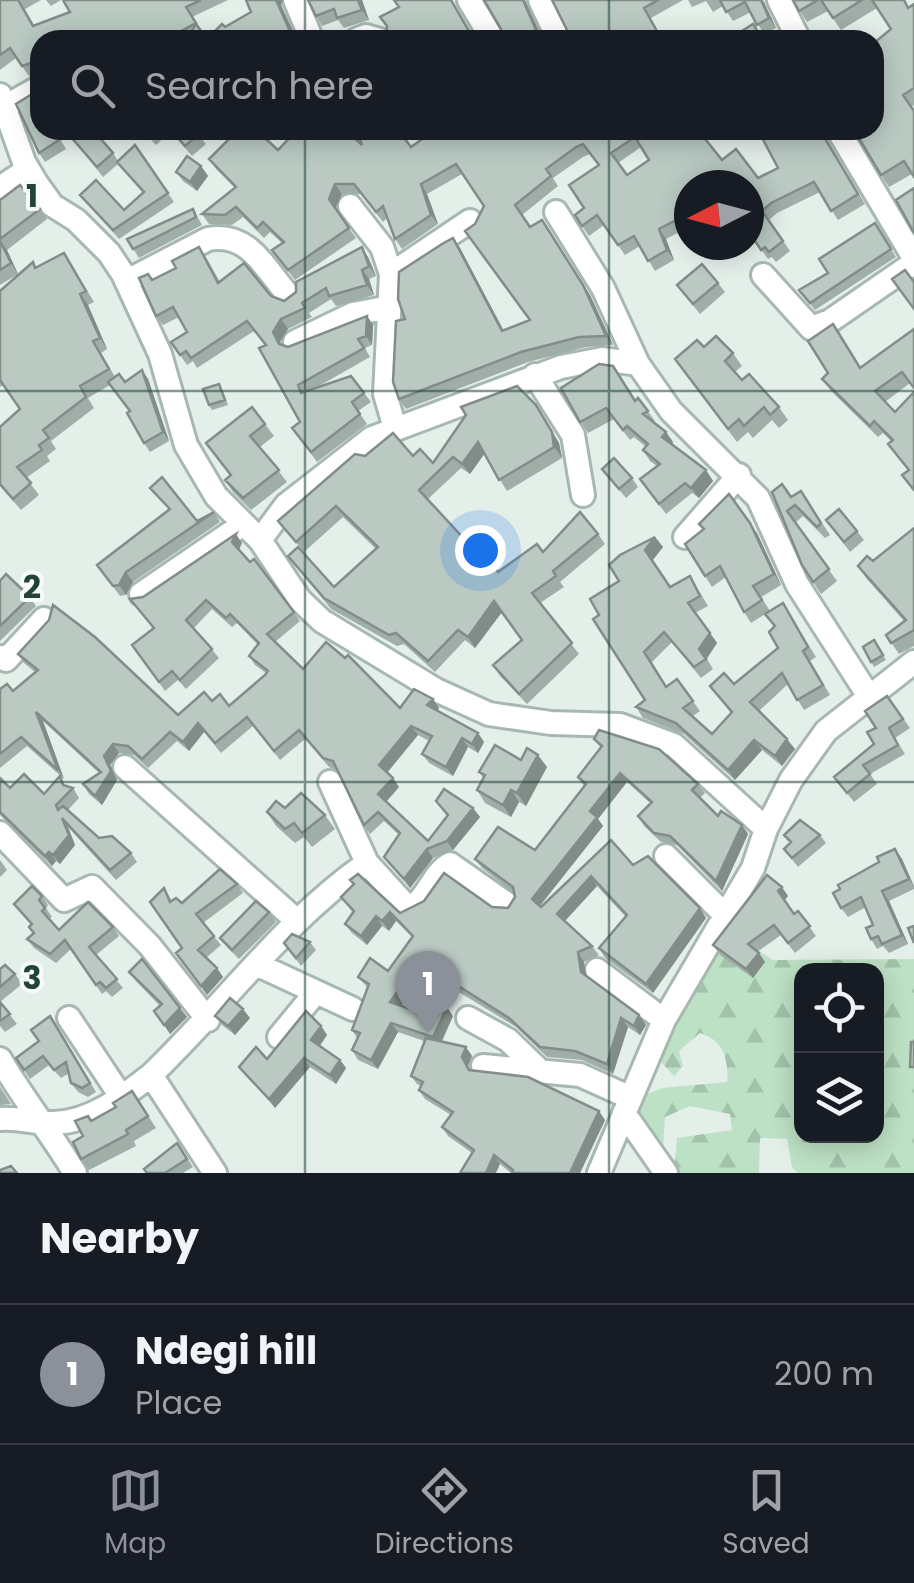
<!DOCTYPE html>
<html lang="en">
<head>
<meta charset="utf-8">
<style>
	:root { --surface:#171b24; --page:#242831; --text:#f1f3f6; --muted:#9ea1a6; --line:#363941; --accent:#8c9099 }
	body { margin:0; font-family:Poppins,sans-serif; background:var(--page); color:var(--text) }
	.controls { position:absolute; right:30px; bottom:30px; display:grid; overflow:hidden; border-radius:20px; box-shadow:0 5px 25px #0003 }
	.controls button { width:90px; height:90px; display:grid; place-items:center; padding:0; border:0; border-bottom:2px solid var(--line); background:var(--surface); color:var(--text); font:50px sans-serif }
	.compass { position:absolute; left:674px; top:170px; width:90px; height:90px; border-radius:50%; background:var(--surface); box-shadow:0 5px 25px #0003; rotate:264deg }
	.you { position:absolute; left:480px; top:550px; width:35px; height:35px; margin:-25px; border:8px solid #fff; border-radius:50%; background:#1a73e8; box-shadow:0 0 0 15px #1a73e833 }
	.badge { display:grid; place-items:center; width:65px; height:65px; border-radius:50%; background:var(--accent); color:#fff; font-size:32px; font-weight:700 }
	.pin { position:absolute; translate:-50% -82px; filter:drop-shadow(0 2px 5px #0008) }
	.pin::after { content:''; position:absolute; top:52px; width:35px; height:30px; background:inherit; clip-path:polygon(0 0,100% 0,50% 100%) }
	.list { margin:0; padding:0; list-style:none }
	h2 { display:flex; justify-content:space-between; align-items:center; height:130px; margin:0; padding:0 40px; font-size:42px }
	h2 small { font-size:32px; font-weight:400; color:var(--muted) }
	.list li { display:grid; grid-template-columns:65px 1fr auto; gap:30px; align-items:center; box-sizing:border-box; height:140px; padding:0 40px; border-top:2px solid var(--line) }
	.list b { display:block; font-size:38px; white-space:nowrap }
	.list p { margin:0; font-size:32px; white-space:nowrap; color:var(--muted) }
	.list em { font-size:32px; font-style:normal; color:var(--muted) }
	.icon { flex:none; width:55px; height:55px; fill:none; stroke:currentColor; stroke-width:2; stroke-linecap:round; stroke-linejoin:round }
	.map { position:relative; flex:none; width:914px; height:1173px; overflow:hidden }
	.search { position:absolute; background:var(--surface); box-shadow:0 5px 25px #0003; left:30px; right:30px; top:30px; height:110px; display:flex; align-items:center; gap:25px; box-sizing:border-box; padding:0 35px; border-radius:30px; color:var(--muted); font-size:38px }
	.sheet { height:270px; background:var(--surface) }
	nav { display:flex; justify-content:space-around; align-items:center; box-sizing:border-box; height:140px; border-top:2px solid var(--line); background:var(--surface); font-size:28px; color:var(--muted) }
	nav a { display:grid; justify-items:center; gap:5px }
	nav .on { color:var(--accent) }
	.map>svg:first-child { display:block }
</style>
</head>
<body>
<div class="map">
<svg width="914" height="1173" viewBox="0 0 914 1173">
	<defs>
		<pattern id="forest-firs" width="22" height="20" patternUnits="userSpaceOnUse" patternTransform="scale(2.5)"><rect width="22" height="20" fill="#bde1c5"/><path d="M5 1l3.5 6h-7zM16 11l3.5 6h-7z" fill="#a2c2aa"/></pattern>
	</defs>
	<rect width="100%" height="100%" fill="#e5efea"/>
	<path fill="url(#forest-firs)" fill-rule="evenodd" d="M728,931L773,960L914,959V1173H798L792,1167L787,1139L760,1138L759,1173H674L677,1138L732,1130L730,1114L690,1106L665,1117L663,1149L648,1161L632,1145L643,1096L662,1088L727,1082C729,1059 723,1040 700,1033L679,1051L683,1066L674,1076L660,1061L692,986ZM802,971H876V1136H802Z"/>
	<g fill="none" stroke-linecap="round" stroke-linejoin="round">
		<defs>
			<path id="minor" d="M295,0L312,40
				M469,0L493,40
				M540,0L559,40
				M779,0L799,40
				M356,40L366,36L380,40
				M0,95L24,162L37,184L52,205L76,220L109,253L123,274L160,354L186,445L216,496L260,540L300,600L322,621L436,690L489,714L551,723L620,725L674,745L766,829
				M6,106L40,87
				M838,130L914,258
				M0,188L28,169
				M350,206L382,247L391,274L385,394L395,428
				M556,212L603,288L638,364L671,411L758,498L797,584L868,695
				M391,274L470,221
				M763,275L811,328L830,321L914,263
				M127,281L208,239C249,231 265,269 289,296
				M295,342L353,314L390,307
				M535,375L573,435L583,495
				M685,537L739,475
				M260,540L286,505L372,438L561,367L602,359L638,364
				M141,594L242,525
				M0,657L6,660L44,619
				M125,767L296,920
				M0,833L64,900L92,887L150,946L208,1020
				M666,856L725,915
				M367,863L408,908C427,902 432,873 450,864L507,904
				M256,964L353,1009
				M597,970L664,1020
				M69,1018L122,1098
				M468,1018L508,1040L538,1069
				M279,1037L316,992
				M0,1059C23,1099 51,1133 75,1173
				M483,1066L580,1075L631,1098
				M151,1075C224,1005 284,921 367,863L330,782
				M624,1113L666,1173
				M0,1119C19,1117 36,1124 54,1123C91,1122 123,1097 151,1075L215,1173
				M599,1173L664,1020L753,868L766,829L791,780L826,731L914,662"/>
		</defs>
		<use href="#minor" stroke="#a7b8b1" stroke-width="28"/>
		<use href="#minor" stroke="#fff" stroke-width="22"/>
	</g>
	<path fill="#a0aea8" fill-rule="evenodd" d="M0,0H41L25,9L34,25L70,12L63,0H228L192,17L207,38L251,12L246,0H283L281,5L297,40H40V73L29,76L16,58L0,70Z
		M46,0H61L51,6Z
		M308,0H362L369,20L344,28L338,20L322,26Z
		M552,0H683L651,18L564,39L567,30Z
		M688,0H763L776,28L764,34L751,12L733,21L723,6L713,12L706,1L692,7Z
		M793,0H904L909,7L914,4V105L911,107L912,174L889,187L881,175L879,78L874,71V63L880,58L874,50L891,29L877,8L841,30L828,11L807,22Z
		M40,130H55L66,149L45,162L39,153Z
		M142,130H195L206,144L192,156L171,132L156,145Z
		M230,130H257L278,150L362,145L387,136L411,147L435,130H705L700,133L722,160L758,178L778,168L812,131L820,130L865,204L838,220L820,192L777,213L769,220L790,251L776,262L772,257L768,259L753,238L749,241V185H689V227L666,239L674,260L655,271L640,246L625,255L604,225L589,236L582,226L584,208L598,165L590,154L583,157L553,178L558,186L522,215L530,227L549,230L590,295L613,345L586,347L528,362L406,409L399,399L405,319L453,238L460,248L504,331L529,320L475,224L484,206L462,174L427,194L438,224L402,249L395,239L387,218L383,222L361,194H342L335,209L356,238L295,280L272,250L282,243L270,232L264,238L243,217L232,225L209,224L202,214L235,188L216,169L209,159L234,135ZM641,147L649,160L627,175L618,163Z
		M71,137L113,153L118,161L135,145L174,202L119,239L80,195L124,210L143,193L118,164L103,177Z
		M201,166L208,176L197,191L183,181L176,172Z
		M0,198L40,209L47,219L7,250L18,274L0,285Z
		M193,209L202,225L139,258L127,239Z
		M880,231L896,257L815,310L799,290L828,273Z
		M64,253L94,302L88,305L107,349L101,353L115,377L125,382L142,370L148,379L169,441L150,452L144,443L130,412L110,385L88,398L94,408L51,441L56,449L47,456L50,461L26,478L39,495L21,510L0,486V427L20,409L3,385L0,387V291L37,267Z
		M206,257L220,282L271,296L284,301L368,257L376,276L369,279L374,295L336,306L331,299L309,313L312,317L288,329L280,342L282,345L288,347L367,316L373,325L372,345L365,348L370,357L319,386L351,376L371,402L358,411L367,424L317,462L292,428L300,422L265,345L254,331L197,368L193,361L187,365L171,342L187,332L179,317L163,325L156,316L152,280Z
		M718,283L725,292L700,314L677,285Z
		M833,324L861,368L914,329L910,383L885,402L895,412L914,392V491L902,475L908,470L888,444L891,441L883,433L878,437L831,391L822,379L828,373Z
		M704,347L733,353L742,366L735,372L742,380L779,407L788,420L779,428L772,420L753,438L748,432L737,442L684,372Z
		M219,384L228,405L212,410L209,405Z
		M561,388L635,401L638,398L655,421L653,422L666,432L673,442L672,444L706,470L713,481L699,498L692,493L666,514L640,479L657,466L650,461L643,450L646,447L634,437L630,440L614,419L588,433Z
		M252,407L274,436L260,447L287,482L251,510L233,492L225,480L230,476L206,443Z
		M543,416L559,443L562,458L507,491L484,454L470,474L461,468L428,499L467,542L498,572L543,552L598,534L605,544L560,582L564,587L540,603L579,654L527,704L500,676L493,665L522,640L502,612L475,648L465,640L435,672L404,644L397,646L331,609L288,556L334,587L376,549L343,517L304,552L278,521L365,456H413L433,463Z
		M602,469L632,478L638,487L626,498Z
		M150,488L197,521L214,512L220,522L133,582L126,595L120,596L97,565L169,510Z
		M801,491L830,535L825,538L803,516L795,523L837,581L821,594L802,565L772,492L791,497Z
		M826,520L857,531L864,540L850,552Z
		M914,528V646L899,654L886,635L904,621L866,578L858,566L873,561Z
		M757,533L781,585L761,597L770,611L751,623L744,612L726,577L712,587L685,544Z
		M655,537L663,547L652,561L670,587L690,576L708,606L695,613L717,643L707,659L713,669L701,678L672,642L652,662L667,687L677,679L700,711L693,716L712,734L731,713L710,686L734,684L778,648L775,627L765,614L783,603L816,657L810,661L830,695L804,710L788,684L759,711L795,749L782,766L762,750L735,780L684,734L643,718L636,707L645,700L599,615L619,581Z
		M242,543L239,550L250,562L254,559L300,621L275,642L303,669L400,708L433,699L439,708L437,711L478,733L484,742L478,753L468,747L453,776L429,763L422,754L429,741L418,735L387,773L399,787L386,802L428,841L447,816L436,801L473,808L480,817L453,850L433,858L410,888L384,857L399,835L384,821L370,834L364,825L337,770L329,767L305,739L280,760L253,726L221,753L204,732L189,751L177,741L148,768L134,755L119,753L110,765L117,780L102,805L89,794L83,784L99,773L43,721L64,779L27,746L0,768V689L13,691L35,672L24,663L18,654L178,715L212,701L229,706L266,673L255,665L249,656L258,645L237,623L232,627L212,609L194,628L219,658L186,689L178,680L165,691L132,645L154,629L130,599L143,597Z
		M0,581L30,597L36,606L0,641Z
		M874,640L886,660L874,667L863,647Z
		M887,696L910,728L895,738L905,754L870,774L877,784L854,802L834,777L874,744L876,728Z
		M594,739L698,784L705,793L700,798L718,816L742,825L748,834L722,891L677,845L661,842L644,826L638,816L650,803L627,782L598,819L603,826L540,906L541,907L611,840L633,865L706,918L653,993L605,958L599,948L626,917L597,886L565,921L592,946L599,955L584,962L587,976L639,1015L646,1025L640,1035L628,1027L613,1074L582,1060L547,1057L516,1027L431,975L419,992L414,988L401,1006L419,1012L453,1016L442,1042L472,1056L468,1066L470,1070L605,1120L580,1173H511L500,1164L472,1153L448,1136L442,1127L451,1115L425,1099L419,1090L421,1086L417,1084L411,1076L424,1041L398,1032L378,1069L358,1060L352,1050L357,1038L352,1030L368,988L358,977L388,971L412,937L396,921L389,931L382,926L367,945L352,933L345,924L353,913L341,897L400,913L492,907L508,908L515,897L514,893L482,868L475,859L535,850L584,786L578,777L601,748Z
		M521,760L547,767L526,806L519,802L511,817L485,803L477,790L483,778L479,772Z
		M0,778L10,788L44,794L66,786L73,788L79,798L68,810L99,838L131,853L137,862L116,880L68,827L75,845L60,864L56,861L52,866L0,815Z
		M285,808L325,815L335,829L312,847L304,837L295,843L276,826L267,812Z
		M784,835H820L826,843L798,867L784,849L790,843Z
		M895,849L902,859L914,886V889L889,901L908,944L889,953L883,946L877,949L871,939L873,925L866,907L848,917L841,908L879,862Z
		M0,860L7,870L0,877Z
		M237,884L243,893L203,923L221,945L206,958L223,977L207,995L176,953L182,948L164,888L172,901L182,903Z
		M42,896L48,905L46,908L52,917L49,919L59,930L113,927L119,936L96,955L123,988L112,997L106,991L102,994L71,949L56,963L34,948L27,939L33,934L29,927L31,925L14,904Z
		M788,896L784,900L794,914L798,911L816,936L795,953L781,935L757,952L765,962L753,978L720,955L713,945Z
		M269,912L276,922L239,959L227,947L220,938Z
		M310,942L316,950L301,966L284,943Z
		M0,969L15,974L22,984L0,1002Z
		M129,972L187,1017L170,1034L160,1006L136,981Z
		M0,1002L17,1024L5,1032L0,1026Z
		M50,1016L96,1092L88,1097L78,1092L71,1083L69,1073L61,1078L49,1065L30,1079L16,1058L39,1041Z
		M215,1016L250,1018L235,1035L222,1025Z
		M321,1026L327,1035L320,1046L340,1060L346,1068L336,1084L310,1067L275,1108L239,1067L267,1059Z
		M0,1087L11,1104L0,1105Z
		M132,1091L156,1128L134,1141L136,1146L89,1170L81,1159L83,1136L91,1120L116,1107Z
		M177,1143L193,1167L183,1173H147Z"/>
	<path fill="#828d88" d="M276,0H283L281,5L297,40H294Z
		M358,0H362L369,20L362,10Z
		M523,0H525L543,40H541Z
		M761,0L764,2L776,28L769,18Z
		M201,166L208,176L197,191L190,182Z
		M335,184L342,194L335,209L329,199Z
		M421,184L427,194L438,224L431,215Z
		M659,229L666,239L674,260L667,250Z
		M549,230L590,295L613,345L606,336Z
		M453,238L460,248L509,341L502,331Z
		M0,240L7,250L18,274L11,263Z
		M362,247L368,257L376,276L369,266Z
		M362,270L369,279L374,295L367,285Z
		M80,294L88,305L107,349L100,338Z
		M367,316L373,325L372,345L366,336Z
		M281,319L288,329L280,342L286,354L273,332Z
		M142,370L148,379L169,441L163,432Z
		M536,405L559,443L562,458L554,447Z
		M666,432L673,442L669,448L662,437Z
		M478,442L485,453L470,474L462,464Z
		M706,470L713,481L699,498L691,488Z
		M750,523L757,533L781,585L774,574Z
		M236,534L242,543L238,551L232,542Z
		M655,537L663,547L652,561L645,550Z
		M126,572L133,582L126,595L119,585Z
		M494,601L502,612L475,648L468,637Z
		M710,633L717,643L706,659L699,649Z
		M433,699L439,708L434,714L427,705Z
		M36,712L43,721L64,779L58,770Z
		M198,723L204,732L189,751L183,742Z
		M411,726L418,735L385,775L379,765Z
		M478,733L484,742L478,753L472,744Z
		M462,738L468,747L453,776L446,767Z
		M787,739L795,749L782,766L775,756Z
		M754,740L762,750L735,780L728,770Z
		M113,744L119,753L110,765L117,780L102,805L95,796L104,756Z
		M538,755L547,767L526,806L517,793Z
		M620,773L627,782L598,819L603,826L538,908L532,899L590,811Z
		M393,778L399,787L385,803L378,794Z
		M511,790L519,802L511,817L503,805Z
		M473,808L480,817L453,850L447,841Z
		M62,818L68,827L75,845L60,864L53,855Z
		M742,825L748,834L722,891L716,881Z
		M427,849L433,858L410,888L404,879Z
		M895,849L902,859L914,887L909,879Z
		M49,852L56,861L52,866L45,856Z
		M591,876L597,886L563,923L557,914Z
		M782,887L788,896L784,901L778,891Z
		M882,891L889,901L908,944L902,935Z
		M700,908L706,918L653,993L646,984Z
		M390,912L396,921L389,931L382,921Z
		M376,916L382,926L367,945L361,936Z
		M578,952L584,962L587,981L581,972Z
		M759,953L765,962L753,978L746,969Z
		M425,965L431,975L419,992L413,982Z
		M217,968L223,977L207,995L201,986Z
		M407,978L414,988L396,1012L390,1002Z
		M447,1007L453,1016L439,1046L433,1037Z
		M180,1008L187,1017L170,1034L164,1025Z
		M243,1009L250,1018L235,1035L228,1026Z
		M639,1015L646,1025L640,1035L634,1026Z
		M621,1018L628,1027L613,1074L607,1064Z
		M391,1023L398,1032L378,1069L371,1060Z
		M321,1026L327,1035L317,1049L311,1040Z
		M466,1047L472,1056L468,1066L475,1079L462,1057Z
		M304,1058L310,1067L275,1108L269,1099Z
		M340,1060L346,1068L336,1084L330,1075Z
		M599,1111L605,1120L580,1173H570Z
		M494,1155L500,1164L496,1173H486Z"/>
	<path fill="#bacac3" stroke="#828d88" stroke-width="2.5" fill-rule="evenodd" d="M0,0H18L33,26L70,12L63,0H201L186,7L196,23L164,40H40V66L34,62L22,66L10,48L0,55Z
		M246,0H276L294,40H273L270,34L263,40H187L196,24L207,39L222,24L225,27L251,12Z
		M308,0H358L362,10L337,18L334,9L316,16Z
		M394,0H451L473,38L477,40H386L387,26L380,17L399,7Z
		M484,0H523L539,37L544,40H496L499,38L501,29Z
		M552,0H658L644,8L662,40H563L567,30Z
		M720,0H761L769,18L757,25L745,2L726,12Z
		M793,0H818L799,11Z
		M821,0H862L833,18Z
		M872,0H904L908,8L914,4V88L903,95L914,111V177L904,161L881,175L854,130H874V81L881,77L874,69V63L880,57L874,49V43L891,29Z
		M753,24L763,40H736L734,36Z
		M40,89V130H54L59,140L39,153L16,104Z
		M79,130H93L113,153L97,167L71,137Z
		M171,130H195L199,134L185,146Z
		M232,130H256L278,150L297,130H346L362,145L357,130H382L385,137L395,130H398L411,147L435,130H698L722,160L736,149L758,178L778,168L758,130H811L812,132L820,130L858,194L831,211L814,182L771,203L762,211L783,241L769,252L765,247L761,250L749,232V185H689V213L659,229L667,250L648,261L634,236L618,245L597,215L582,226L575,215L584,208L569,185L599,165L583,144L576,147L546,169L551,176L515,205L530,227L542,220L583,285L606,336L579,337L521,352L399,399L393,382L396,321L405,319L398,299L399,272L442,244L453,238L502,331L530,320L465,231L475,224L484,206L456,164L421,184L431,215L395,239L383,206L376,212L354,184H335L329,199L349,228L288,270L272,250L284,242L263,222L257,228L236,207L225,215L202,214L236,187L209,159L235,133ZM635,137L649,160L627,175L611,153Z
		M135,145L168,193L113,230L80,195L96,180L124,210L144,192L117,162Z
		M187,156L201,166L190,182L176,172Z
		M20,185L40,209L0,239V200Z
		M914,188V233L896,200Z
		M193,209L196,217L133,249L127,239Z
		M875,223L891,249L810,303L799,290L828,273L819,259Z
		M0,241L11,263L0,270Z
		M199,247L218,283L244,263L271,296L284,301L296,292V282L362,247L369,266L362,270L367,285L329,296L326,288L302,303L305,308L281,319L273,332L279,344L288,347L367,316L366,336L358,339L364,348L298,385L301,393L351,376L364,393L352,402L360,414L311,452L292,428L300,422L259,348L266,345L247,321L191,358L186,351L180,355L171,342L187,332L173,307L156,316L139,278L148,274L152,280L176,268L172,261Z
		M64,253L86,291L80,294L100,338L93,341L109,369L80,386L86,397L43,430L49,438L39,445L42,450L17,467L31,483L13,499L0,484V427L20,409L0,380V291L33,262L35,268Z
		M702,264L718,283L693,304L677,285Z
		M905,270L914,282V309L892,279Z
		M833,324L860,368L914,329V388L902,372L875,391L895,412L914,392V490L902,475L909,470L888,444L893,440L874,421L870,426L822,379L828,373L808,341Z
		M716,336L733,353L725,361L742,380L749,374L779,407L770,415L764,407L744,426L739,419L728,429L675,359L697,340L704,347Z
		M599,364L613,366L635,401L638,398L648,411L643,414L666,432L662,437L706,470L691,488L685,483L659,504L640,479L660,464L643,450L648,444L627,426L623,430L606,408L580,422L561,388Z
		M142,370L163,432L144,443L127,413L130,411L108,382L119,374L125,382Z
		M219,384L225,400L209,405L203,389Z
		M517,386L536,405L552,432L554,447L499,480L478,442L462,464L453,457L419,490L467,542L472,537L498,572L537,544L543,552L580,512L598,534L553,571L556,576L532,593L572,643L519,694L493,665L522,640L494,601L468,637L458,630L428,661L396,633L389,635L324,598L288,556L298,547L334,587L378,547L336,506L296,542L278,521L355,454L365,456L393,433L413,456L420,449L433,463L466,415L461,407Z
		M252,407L265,424L250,436L279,470L243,498L225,480L231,475L206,443Z
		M614,458L632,478L619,489L602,469Z
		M162,477L197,521L214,512L126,572L119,585L113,586L97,565L170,509L150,488Z
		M782,484L791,497L801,491L821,523L817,527L795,505L787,511L829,569L813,582L802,565L772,492Z
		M729,494L750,523L774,574L753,586L762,600L744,612L720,566L705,576L685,544L704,529L699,524Z
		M839,509L857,531L844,542L826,520Z
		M914,528V630L891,643L886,635L906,620L858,566L867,556L873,561Z
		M236,534L232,542L250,562L254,559L294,612L267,634L303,669L326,642L345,658L348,655L400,708L414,689L433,699L427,705L478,733L472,744L462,738L446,767L422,754L432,736L411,726L379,765L393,778L378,794L428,841L448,815L436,801L444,789L473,808L447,841L427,849L404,879L384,857L400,833L378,812L364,825L333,761L323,758L299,730L274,751L247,717L215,743L198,723L183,742L170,732L142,759L128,746L113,744L104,756L111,771L95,796L83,784L101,772L36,712L58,770L21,737L0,754V689L7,684L13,691L38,670L18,654L49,620L53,605L95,637L178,715L204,692L212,701L220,694L229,706L265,675L268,671L249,656L259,643L230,614L226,618L206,600L186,620L212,649L180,680L172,671L159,682L132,645L154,628L130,599L143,597Z
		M655,537L645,550L670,587L690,576L700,596L688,603L710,633L699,649L706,659L694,667L664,632L644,652L666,687L677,679L693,701L683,708L712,734L732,712L710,686L724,673L734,684L778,648L769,632L775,626L765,614L783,603L808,647L803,651L823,685L797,700L782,673L750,702L787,739L775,756L754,740L728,770L676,723L636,707L645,700L593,619L599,615L590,599L619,581L609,565L620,555Z
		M6,574L30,597L0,626V581Z
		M874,640L883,655L871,662L863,647Z
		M887,696L903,719L889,728L898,745L863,765L870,774L847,793L834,777L874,744L867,732L876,728L865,711Z
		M599,730L659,749L698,784L692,790L718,816L721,811L742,825L716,881L670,836L654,833L638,816L652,802L620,773L590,811L597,817L532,899L541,907L611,840L633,865L648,856L700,908L646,984L599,948L627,915L591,876L557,914L592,946L578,952L581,972L639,1015L634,1026L621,1018L607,1064L575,1051L540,1047L509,1018L425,965L413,982L407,978L390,1002L419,1012L426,996L447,1007L433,1037L391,1023L371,1060L352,1050L360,1033L352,1030L369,984L358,977L370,958L388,971L413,936L390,912L382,921L376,916L361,936L345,924L354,911L341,897L354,884L350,880L358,874L400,913L424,901L444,873L492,907L508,908L515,897L513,887L475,859L498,827L535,850L586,784L578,777L602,746L594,739Z
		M495,745L521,760L527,748L538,755L517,793L511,790L503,805L477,790L485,775L479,772Z
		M24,774L44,794L60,776L63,785L73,788L56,805L58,810L63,806L99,838L112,836L131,853L110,870L62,818L69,835L53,855L49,852L45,856L0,812V778L10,788Z
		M301,793L325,815L302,833L294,823L285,829L267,812L276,801L285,808Z
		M800,820L820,835L792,858L784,849L791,842L784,835Z
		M895,849L909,879L882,891L902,935L882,944L878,936L871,939L866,928L873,925L861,897L841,908L833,893L840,889L838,885L879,862L877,857Z
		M220,869L237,884L196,914L214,936L198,950L217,968L201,986L176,953L182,948L150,902L164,888L170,902L176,898L182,903Z
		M767,875L782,887L778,891L794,914L798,911L810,926L788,943L774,925L748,944L759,953L746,969L713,945Z
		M32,886L42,896L39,900L45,908L42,911L59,930L88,902L113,927L89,947L117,979L106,988L100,982L96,985L65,940L50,954L27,939L34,933L29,927L32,924L14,904Z
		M256,901L269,912L232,950L220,938Z
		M914,926V943L908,928Z
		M292,934L310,942L296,958L284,943Z
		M142,959L180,1008L164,1025L154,1011L162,1004L129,972Z
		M5,965L15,974L0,987V969Z
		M230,998L243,1009L228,1026L215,1016Z
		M0,1002L10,1014L0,1021Z
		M306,1011L321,1026L311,1040L340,1060L330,1075L304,1058L269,1099L239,1067L256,1047L267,1059Z
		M50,1016L90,1083L82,1088L71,1083L66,1062L54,1070L43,1056L24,1070L16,1058L39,1041L31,1030Z
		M426,1038L466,1047L462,1057L469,1070L528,1077L599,1111L570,1173H512L513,1170L494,1155L486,1173H460L474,1150L442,1127L453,1112L419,1090L423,1082L411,1076Z
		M911,1042H914V1067H910Z
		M132,1091L148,1116L126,1130L128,1134L81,1159L73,1142L83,1136L75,1121L88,1116L91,1121L116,1107L113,1103Z
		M177,1143L187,1159L165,1173H147L144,1169Z
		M11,1166L17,1173H0V1170Z"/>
	<path fill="none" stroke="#224339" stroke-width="2.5" stroke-opacity="0.55" d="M305,0V40M609,0V40M305,130V1173M609,130V1173M0,391H914M0,782H914"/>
	<g font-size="32" text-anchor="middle" font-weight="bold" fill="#224339" stroke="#f6fbf8" stroke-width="8" stroke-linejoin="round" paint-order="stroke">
		<text x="32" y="207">1</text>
		<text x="32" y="598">2</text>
		<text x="32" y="989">3</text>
	</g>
</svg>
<div class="controls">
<button><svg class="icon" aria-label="locate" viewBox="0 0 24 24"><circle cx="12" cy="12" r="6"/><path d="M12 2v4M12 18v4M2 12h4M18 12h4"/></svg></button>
<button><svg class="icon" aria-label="layers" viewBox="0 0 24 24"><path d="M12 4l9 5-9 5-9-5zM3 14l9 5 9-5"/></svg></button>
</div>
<svg class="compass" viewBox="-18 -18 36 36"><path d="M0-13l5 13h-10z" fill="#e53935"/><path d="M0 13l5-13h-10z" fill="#9ea1a6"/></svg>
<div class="you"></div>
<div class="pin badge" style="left:428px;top:1033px">1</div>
<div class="search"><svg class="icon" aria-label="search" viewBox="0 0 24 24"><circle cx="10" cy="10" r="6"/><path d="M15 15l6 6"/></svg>Search here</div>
</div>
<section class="sheet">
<h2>Nearby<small></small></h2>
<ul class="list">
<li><span class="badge">1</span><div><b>Ndegi hill</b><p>Place</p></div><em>200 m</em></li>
</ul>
</section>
<nav>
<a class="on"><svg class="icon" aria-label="map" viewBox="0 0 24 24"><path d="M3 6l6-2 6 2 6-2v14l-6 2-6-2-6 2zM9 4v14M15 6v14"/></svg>Map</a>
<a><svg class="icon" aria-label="directions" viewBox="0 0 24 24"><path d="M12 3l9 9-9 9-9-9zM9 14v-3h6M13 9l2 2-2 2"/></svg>Directions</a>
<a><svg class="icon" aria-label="saved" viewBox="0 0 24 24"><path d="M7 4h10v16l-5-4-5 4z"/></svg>Saved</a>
</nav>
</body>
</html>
